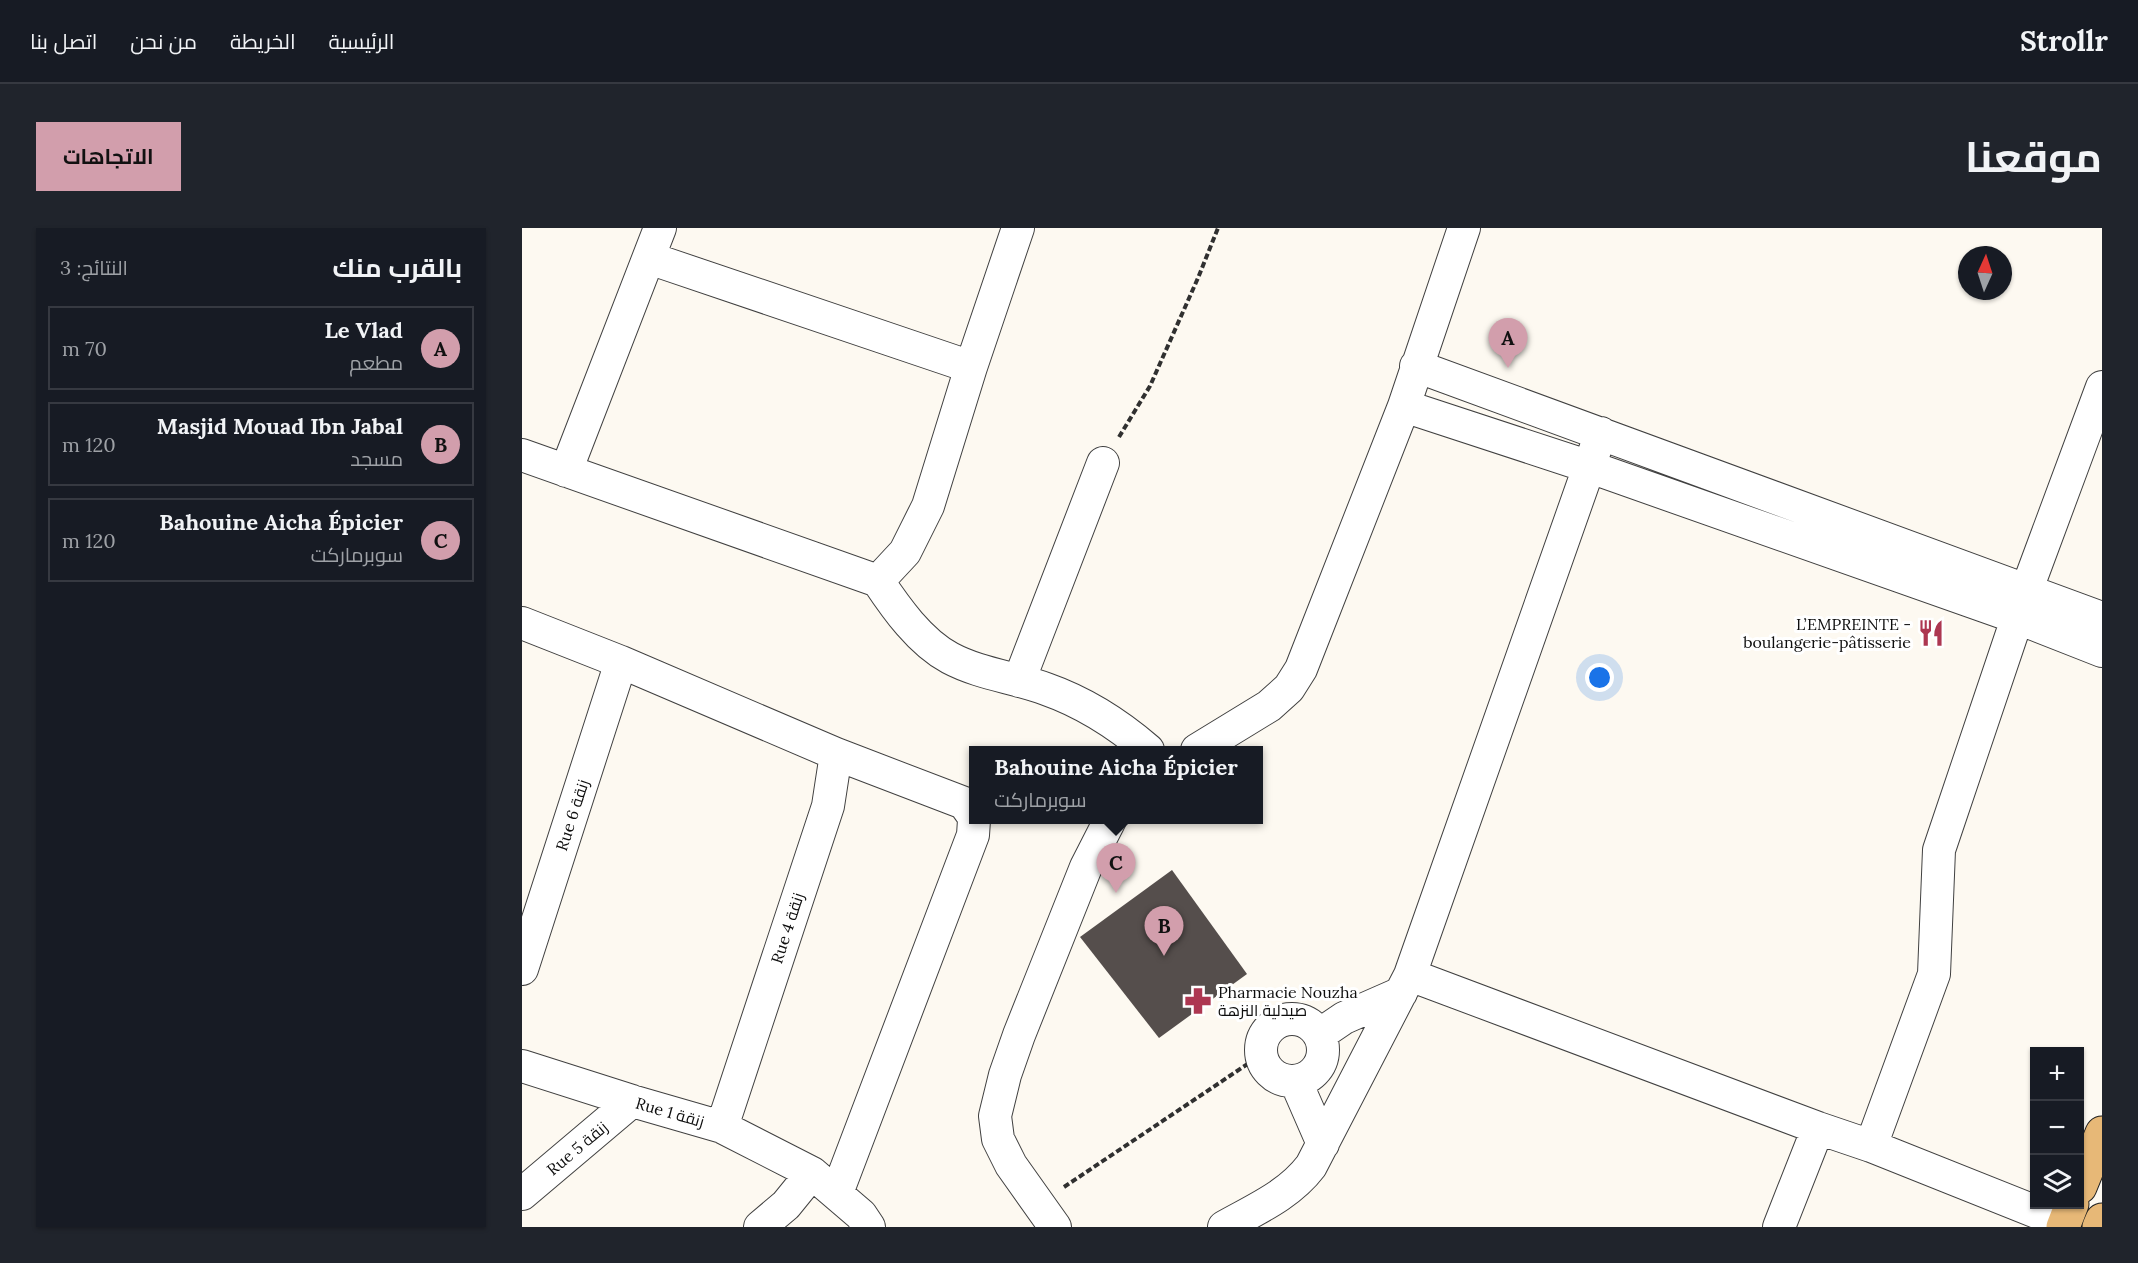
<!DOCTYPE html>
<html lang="ar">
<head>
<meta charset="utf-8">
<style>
	:root { --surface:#171b24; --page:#20242c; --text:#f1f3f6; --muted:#9ea1a6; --line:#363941; --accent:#d29eac }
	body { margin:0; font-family:Lora,Cairo,serif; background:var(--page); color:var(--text); direction:rtl }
	.controls { position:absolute; right:18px; bottom:18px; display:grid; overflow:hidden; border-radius:0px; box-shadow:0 2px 4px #0004 }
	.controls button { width:54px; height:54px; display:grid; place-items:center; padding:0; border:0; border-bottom:2px solid var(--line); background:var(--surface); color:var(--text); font:30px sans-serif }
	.compass { position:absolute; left:1436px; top:18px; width:54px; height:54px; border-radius:50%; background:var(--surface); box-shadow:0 2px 4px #0004; rotate:3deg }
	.you { position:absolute; left:1078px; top:450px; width:21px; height:21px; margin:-15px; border:4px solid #fff; border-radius:50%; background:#1a73e8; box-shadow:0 0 0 9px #1a73e833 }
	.badge { display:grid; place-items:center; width:39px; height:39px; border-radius:50%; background:var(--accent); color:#111; font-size:20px; font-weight:700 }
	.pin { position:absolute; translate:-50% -50px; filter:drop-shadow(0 2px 3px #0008) }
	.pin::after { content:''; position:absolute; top:32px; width:21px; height:18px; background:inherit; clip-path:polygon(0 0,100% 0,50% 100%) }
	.popup { position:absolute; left:447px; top:518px; width:294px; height:78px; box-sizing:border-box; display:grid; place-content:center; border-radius:0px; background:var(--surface); filter:drop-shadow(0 2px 4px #0005); font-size:20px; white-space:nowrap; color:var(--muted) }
	.popup b { font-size:22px; color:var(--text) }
	.popup::after { content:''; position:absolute; left:50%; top:100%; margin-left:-12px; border:12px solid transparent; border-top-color:var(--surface) }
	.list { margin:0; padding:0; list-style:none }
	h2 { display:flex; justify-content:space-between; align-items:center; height:78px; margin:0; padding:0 24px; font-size:26px }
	h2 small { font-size:20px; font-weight:400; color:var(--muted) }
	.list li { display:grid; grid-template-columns:39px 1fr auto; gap:18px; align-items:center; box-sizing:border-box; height:84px; margin:0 12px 12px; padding:0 12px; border:2px solid var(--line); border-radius:0px }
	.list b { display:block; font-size:22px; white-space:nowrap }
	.list p { margin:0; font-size:20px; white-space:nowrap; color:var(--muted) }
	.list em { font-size:20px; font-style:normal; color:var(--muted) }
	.icon { flex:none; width:33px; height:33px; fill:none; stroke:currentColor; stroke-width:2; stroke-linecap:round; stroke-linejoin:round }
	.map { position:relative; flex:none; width:1580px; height:999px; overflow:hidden; direction:ltr; border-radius:0px }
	header { display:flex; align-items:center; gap:36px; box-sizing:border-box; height:84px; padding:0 30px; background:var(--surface); border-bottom:2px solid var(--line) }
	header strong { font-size:28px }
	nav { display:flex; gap:33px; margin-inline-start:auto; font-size:21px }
	.intro { display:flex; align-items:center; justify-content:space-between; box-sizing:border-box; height:144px; padding:0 36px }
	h1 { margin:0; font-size:42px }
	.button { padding:15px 27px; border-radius:0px; background:var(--accent); color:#111; font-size:21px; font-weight:700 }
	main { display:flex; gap:36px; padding:0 36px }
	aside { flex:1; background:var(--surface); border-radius:0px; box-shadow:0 2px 4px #0004 }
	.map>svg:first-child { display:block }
</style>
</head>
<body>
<header>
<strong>Strollr</strong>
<nav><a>الرئيسية</a><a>الخريطة</a><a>من نحن</a><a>اتصل بنا</a></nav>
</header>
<div class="intro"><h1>موقعنا</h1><a class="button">الاتجاهات</a></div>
<main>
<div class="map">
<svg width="1580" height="999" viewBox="0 0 1580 999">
	<rect width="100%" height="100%" fill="#fdf9f1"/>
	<path fill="#554e4c" d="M650,642L725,746L637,810L558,709Z"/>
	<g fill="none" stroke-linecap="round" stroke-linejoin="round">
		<defs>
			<path id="minor" d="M127,30L449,139
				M894,138L1580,390
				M882,178L1068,239L1496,390L1580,423
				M0,227L356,353C374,380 398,414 428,430C458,446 492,449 524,461C561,474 597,497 626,522
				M44,243L138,0
				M356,353L383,324L406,278L449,139L496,0
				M0,395L99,434L314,526L306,578L200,899
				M497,453L581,235
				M675,522L747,478L767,460L779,441L882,178L942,0
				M314,526L442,575L452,589
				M0,741L99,434
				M888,747L1296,900L1349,918L1542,995
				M739 822a31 31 0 1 1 62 0a31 31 0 1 1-62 0Z
				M797,807L822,790L879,765
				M0,838L110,873L200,899L290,945L339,987L347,999
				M774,854L801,916
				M1349,918L1412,746L1417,622L1505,361L1580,159
				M315,965L451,607L452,592
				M0,966L110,873
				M238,999L264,977L290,945
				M533,999L489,937L476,911L473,888L483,847L497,807L564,639L588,592
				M702,999C734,981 767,967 789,938L888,747L1079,205
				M1257,999L1296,900"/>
			<path id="major" d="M1558,959L1580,905
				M1541,999L1550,976
				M1577,999L1580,992"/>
		</defs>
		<use href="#minor" stroke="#414141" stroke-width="34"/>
		<use href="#major" stroke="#1f1f1f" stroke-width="35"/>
		<path stroke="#303030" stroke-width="4" stroke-dasharray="6 3" stroke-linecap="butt" d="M597,209L628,158L676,50L696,0
			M542,959L739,827"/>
		<use href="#minor" stroke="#fff" stroke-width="32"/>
		<use href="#major" stroke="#e7b877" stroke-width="33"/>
	</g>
	<defs>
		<symbol id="restaurant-bare" viewBox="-9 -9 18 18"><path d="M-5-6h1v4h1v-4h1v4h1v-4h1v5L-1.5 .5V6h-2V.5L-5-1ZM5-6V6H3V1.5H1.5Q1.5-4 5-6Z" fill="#ad3751" stroke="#fff" stroke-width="2.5" paint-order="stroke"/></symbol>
		<symbol id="pharmacy-bare" viewBox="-9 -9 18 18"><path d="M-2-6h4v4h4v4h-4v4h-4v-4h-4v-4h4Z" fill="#ad3751" stroke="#fff" stroke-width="2.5" paint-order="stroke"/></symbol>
	</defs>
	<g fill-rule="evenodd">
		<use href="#restaurant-bare" x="1390" y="386" width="38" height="38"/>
		<use href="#pharmacy-bare" x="657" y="754" width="38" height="38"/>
	</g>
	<g text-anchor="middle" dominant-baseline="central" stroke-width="6" stroke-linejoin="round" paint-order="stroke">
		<g font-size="16" fill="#0e0e0e" stroke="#fff" text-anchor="end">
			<text x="1389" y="396">L’EMPREINTE -<tspan x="1389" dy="18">boulangerie-pâtisserie</tspan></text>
			<text x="696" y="764" text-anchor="start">Pharmacie Nouzha<tspan x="696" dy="18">صيدلية النزهة</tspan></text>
		</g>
		<g font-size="16" fill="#0e0e0e" stroke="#fff">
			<text transform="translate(50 587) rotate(-72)">Rue 6 زنقة</text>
			<text transform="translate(265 700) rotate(-72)">Rue 4 زنقة</text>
			<text transform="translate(148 884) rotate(16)">Rue 1 زنقة</text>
			<text transform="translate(55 920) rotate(-40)">Rue 5 زنقة</text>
		</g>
	</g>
</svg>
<div class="controls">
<button>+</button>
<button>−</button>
<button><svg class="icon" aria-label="layers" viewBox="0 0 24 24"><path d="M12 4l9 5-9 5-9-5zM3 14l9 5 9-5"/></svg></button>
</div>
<svg class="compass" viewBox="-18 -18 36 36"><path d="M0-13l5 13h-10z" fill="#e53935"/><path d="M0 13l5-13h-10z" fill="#9ea1a6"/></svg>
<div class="you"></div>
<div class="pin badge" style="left:986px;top:140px">A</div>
<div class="pin badge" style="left:642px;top:728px">B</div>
<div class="pin badge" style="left:594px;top:665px">C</div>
<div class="popup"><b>Bahouine Aicha Épicier</b>سوبرماركت</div>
</div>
<aside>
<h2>بالقرب منك<small>النتائج: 3</small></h2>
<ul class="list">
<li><span class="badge">A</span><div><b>Le Vlad</b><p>مطعم</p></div><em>70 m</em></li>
<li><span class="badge">B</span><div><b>Masjid Mouad Ibn Jabal</b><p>مسجد</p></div><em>120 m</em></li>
<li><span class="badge">C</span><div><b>Bahouine Aicha Épicier</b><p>سوبرماركت</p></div><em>120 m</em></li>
</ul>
</aside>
</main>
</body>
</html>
